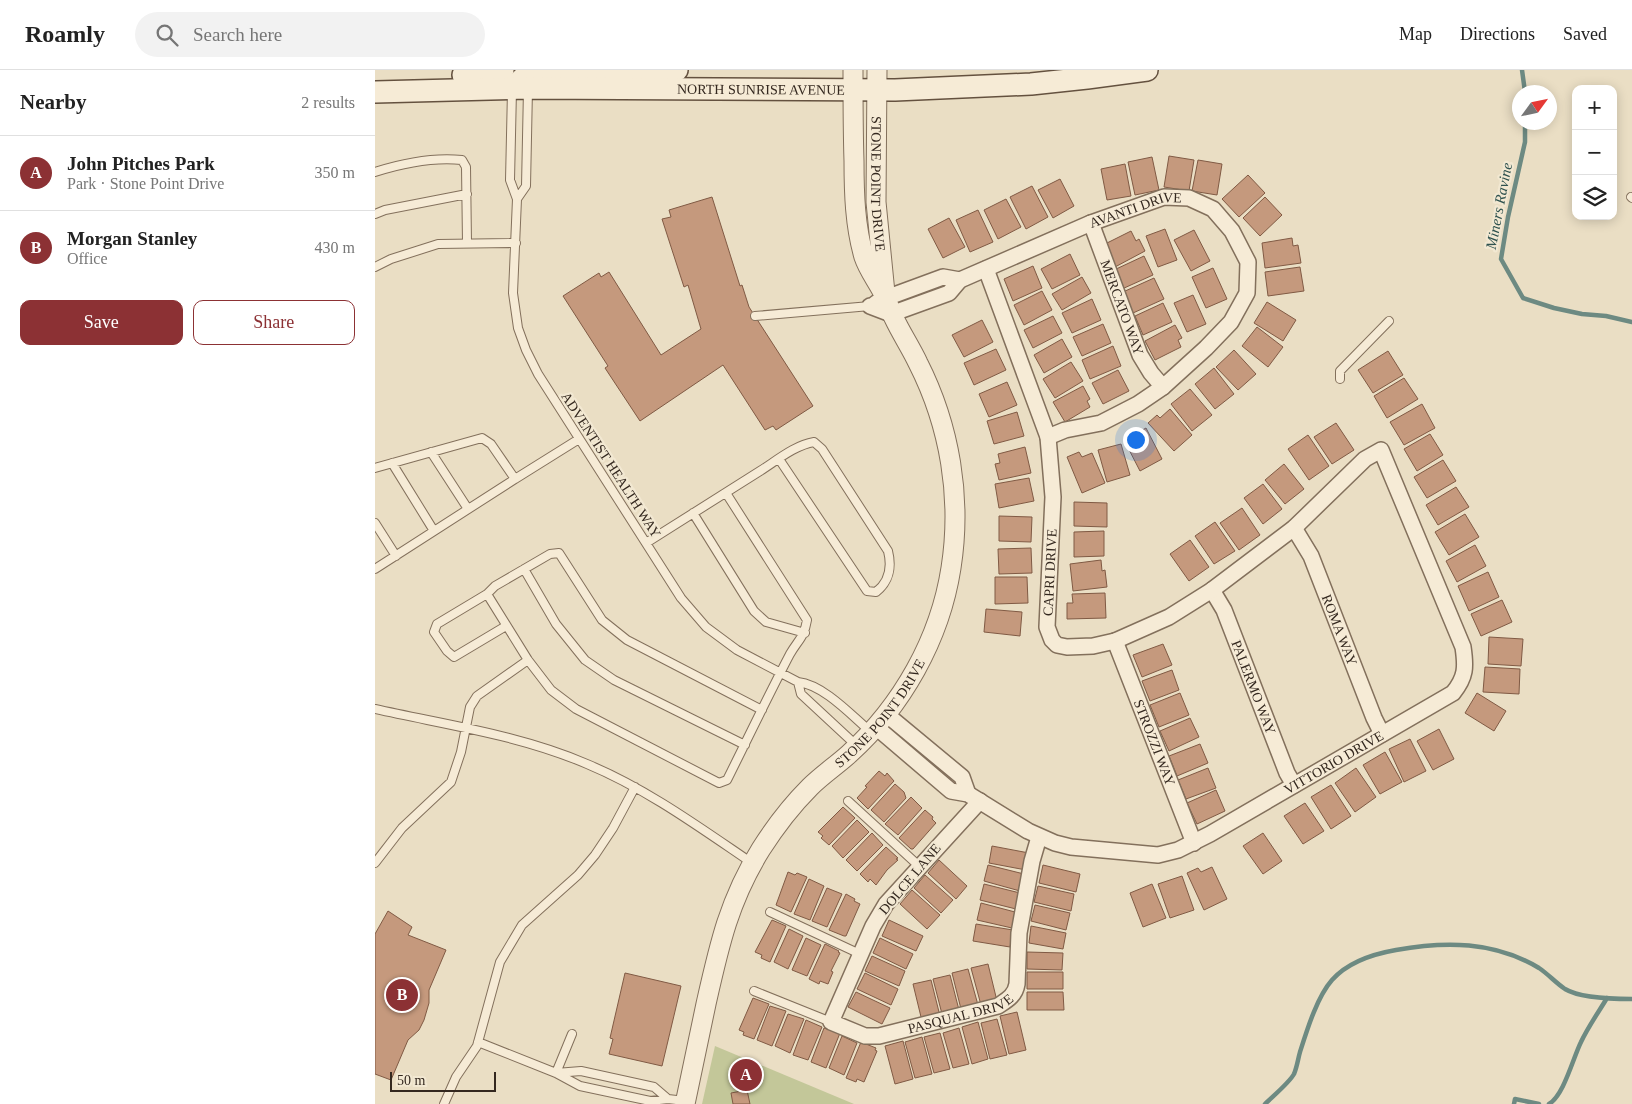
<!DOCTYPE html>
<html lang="en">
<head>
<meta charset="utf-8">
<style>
	:root { --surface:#fff; --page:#f2f2f2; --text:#222; --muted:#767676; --line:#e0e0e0; --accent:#8c3134 }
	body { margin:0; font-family:Georgia,serif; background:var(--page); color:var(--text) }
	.controls { position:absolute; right:15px; top:15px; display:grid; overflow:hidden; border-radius:10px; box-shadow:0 2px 12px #0003 }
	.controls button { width:45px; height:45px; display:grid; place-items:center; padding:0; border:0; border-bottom:1px solid var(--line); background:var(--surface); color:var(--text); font:25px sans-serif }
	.compass { position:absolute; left:1137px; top:15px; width:45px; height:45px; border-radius:50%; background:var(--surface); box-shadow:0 2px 12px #0003; rotate:57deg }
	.scale { position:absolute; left:15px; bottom:12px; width:106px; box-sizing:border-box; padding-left:5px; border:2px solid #34281f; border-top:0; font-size:14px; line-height:18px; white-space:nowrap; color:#34281f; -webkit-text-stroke:4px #f2e8d2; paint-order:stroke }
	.you { position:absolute; left:760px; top:369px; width:18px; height:18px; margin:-12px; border:4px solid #fff; border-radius:50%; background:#1a73e8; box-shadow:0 0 0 8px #1a73e833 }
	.badge { display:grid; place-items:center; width:32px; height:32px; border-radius:50%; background:var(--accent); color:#fff; font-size:16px; font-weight:700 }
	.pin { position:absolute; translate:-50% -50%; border:2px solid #fff; box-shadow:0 1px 5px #0006 }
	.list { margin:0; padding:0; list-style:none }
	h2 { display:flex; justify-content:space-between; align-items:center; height:65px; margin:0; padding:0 20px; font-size:21px }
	h2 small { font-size:16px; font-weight:400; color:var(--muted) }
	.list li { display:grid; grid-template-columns:32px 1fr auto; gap:15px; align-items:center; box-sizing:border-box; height:75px; padding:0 20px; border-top:1px solid var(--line) }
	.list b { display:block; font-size:19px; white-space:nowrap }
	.list p { margin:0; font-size:16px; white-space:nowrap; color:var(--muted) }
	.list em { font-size:16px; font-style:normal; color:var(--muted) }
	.actions { display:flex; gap:10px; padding:15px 20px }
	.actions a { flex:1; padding:11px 0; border:1px solid var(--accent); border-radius:10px; text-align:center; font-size:18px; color:var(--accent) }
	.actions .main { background:var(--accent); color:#fff }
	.icon { flex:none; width:28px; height:28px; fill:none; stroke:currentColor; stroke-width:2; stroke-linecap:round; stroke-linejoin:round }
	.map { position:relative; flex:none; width:1257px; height:1034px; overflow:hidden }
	header { display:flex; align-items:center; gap:30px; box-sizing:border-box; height:70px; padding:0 25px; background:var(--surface); border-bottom:1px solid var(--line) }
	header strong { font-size:24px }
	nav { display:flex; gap:28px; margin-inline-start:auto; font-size:18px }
	.search { width:350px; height:45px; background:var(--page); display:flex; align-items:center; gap:12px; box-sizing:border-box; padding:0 18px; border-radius:28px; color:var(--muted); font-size:19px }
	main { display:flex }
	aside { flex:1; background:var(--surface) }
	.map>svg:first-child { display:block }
</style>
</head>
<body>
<header>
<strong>Roamly</strong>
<div class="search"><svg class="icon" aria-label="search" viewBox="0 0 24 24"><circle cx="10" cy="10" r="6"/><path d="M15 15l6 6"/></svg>Search here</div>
<nav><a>Map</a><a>Directions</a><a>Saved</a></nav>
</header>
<main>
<aside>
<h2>Nearby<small>2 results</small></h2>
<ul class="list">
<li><span class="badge">A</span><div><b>John Pitches Park</b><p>Park · Stone Point Drive</p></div><em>350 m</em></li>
<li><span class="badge">B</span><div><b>Morgan Stanley</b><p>Office</p></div><em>430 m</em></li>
</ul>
<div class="actions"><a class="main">Save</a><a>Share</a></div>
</aside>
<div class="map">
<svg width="1257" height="1034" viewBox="0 0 1257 1034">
	<rect width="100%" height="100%" fill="#eadec4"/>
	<path fill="#c3c799" d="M340,976L479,1034H327Z"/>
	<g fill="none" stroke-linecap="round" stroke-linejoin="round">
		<path stroke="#6d8a82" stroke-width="4.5" d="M1147,0L1150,22
			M1150,52V72L1133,147L1126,189L1148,228L1179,238L1207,244L1231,246L1257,252
			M890,1034C898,1026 914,1013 919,1004C922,997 923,989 925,982C932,960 942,927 957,910C973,892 998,884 1021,880C1070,871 1119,871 1164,898C1173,904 1181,913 1190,919C1205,928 1239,929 1257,929
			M1139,1034L1140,1029L1164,1034
			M1174,1034C1189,1025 1198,988 1206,972C1213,957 1223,943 1232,928"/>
	</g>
	<path fill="#c5997d" stroke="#805a44" d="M794,86L819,90L814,121L789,117Z
		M777,87L784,120L760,125L753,92Z
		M823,90L847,94L842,125L817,121Z
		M750,94L756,126L732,130L726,99Z
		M873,105L890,123L864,147L847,129Z
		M685,109L699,136L678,148L663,120Z
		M657,116L673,147L651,159L635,127Z
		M337,127L365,216L367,215L374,237L438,336L401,360L398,356L390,360L348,295L265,351L230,298L233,296L188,226L224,203L226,207L234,202L286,285L326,259L313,215L309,217L287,149L296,147L294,140Z
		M890,127L907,145L885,166L868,148Z
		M631,129L646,157L623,169L609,140Z
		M603,140L618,172L595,182L581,150Z
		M574,148L590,177L568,188L553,159Z
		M790,159L802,190L783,197L771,166Z
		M819,160L835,191L816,201L799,170Z
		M756,161L761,171L764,169L770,181L740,197L728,175Z
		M917,168L918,176L923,175L926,193L890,198L887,173Z
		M695,184L705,205L677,219L666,199Z
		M769,186L778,205L747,219L739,200Z
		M658,196L667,218L638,231L629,209Z
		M925,197L929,221L893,226L890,202Z
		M838,198L852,229L831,238L817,207Z
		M707,207L716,223L687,240L677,224Z
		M779,208L789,229L758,243L748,222Z
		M667,221L677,240L649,255L639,235Z
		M818,225L831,254L812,262L799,233Z
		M717,229L726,250L697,263L687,243Z
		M892,232L921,250L908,271L879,253Z
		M788,233L797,252L768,265L760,246Z
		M678,246L687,263L658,278L649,260Z
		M607,250L618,272L589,287L577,265Z
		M728,254L736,273L707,286L698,267Z
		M800,255L807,268L803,270L806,277L780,290L770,271Z
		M882,257L908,277L893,297L867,276Z
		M687,269L697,287L669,303L659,285Z
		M738,276L746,296L715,309L707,290Z
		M621,279L631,300L599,315L589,293Z
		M859,280L881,304L863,320L841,297Z
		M1013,281L1028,305L998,323L983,300Z
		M696,292L708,311L680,328L668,309Z
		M839,298L859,324L840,339L820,314Z
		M743,300L754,321L728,334L717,313Z
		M1029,308L1043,329L1012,348L999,326Z
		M632,312L642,335L614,347L604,324Z
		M708,316L715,329L712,331L715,337L690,352L678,332Z
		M815,319L837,345L817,361L796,334Z
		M1047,334L1060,358L1029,375L1015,352Z
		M795,339L817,365L799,381L773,353L782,345L785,348Z
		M642,342L649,366L619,374L612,351Z
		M961,353L979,380L957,394L939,367Z
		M771,358L787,389L765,401L749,370Z
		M1055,364L1068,385L1042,401L1029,379Z
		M933,365L954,396L934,410L913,379Z
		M746,374L755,405L732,412L723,380Z
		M650,377L656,403L624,410L620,394L625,393L623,384Z
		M704,382L707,387L717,383L730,413L707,423L692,387Z
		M1068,390L1081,411L1052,428L1039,407Z
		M909,394L929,419L910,434L890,410Z
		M654,408L659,431L624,438L620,414Z
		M888,414L907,439L888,454L869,428Z
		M1081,417L1094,437L1063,455L1051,435Z
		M699,432L732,433V457L699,456Z
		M867,438L885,465L864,480L845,453Z
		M1090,444L1104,467L1074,485L1060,462Z
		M624,446L657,447L656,472L624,471Z
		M840,452L860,481L839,494L820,466Z
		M729,461V486L699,487V462Z
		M815,470L834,497L814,511L795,484Z
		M1100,475L1111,496L1082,512L1071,491Z
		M656,478L657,503L624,504L623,479Z
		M726,490L727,501L730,500L732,517L698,521L695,494Z
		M1113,502L1124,527L1094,541L1083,516Z
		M620,507H652L653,533L620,534Z
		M730,523L731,548L692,549V533H698L697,524Z
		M1127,530L1137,552L1106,566L1096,544Z
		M611,539L647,542L645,566L609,562Z
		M1114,567L1148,569L1146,596L1113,594Z
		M788,574L797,595L767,607L758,585Z
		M1110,597L1145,599L1144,624L1108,622Z
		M797,600L804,620L775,631L767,611Z
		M805,623L814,645L784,657L775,635Z
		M1102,623L1131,641L1119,661L1090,643Z
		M815,648L824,667L794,681L785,661Z
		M1064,659L1079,689L1058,700L1042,671Z
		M1035,669L1051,701L1029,712L1014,679Z
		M825,674L833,693L802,706L794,686Z
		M1010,682L1027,712L1005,724L988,695Z
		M833,698L841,718L811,729L803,710Z
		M981,698L1001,727L980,742L960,713Z
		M504,701L510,706L512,703L519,711L493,739L482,728L492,717L490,716Z
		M520,714L529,722L531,728L509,752L496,740Z
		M956,715L976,746L956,759L936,727Z
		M841,720L850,741L822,754L812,733Z
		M536,727L547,738L523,765L510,754Z
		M930,733L949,761L928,774L909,746Z
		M468,737L480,748L454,775L446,768L448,766L443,762Z
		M550,740L558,747L557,749L561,753L538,779H536L524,768Z
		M482,750L494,762L468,788L457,776Z
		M497,763L508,775L482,801L471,790Z
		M888,763L907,791L888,804L868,776Z
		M617,776L654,783L651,800L614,793Z
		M511,777L523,788L521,789L523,790L512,800L501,815L495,809L493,812L485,804Z
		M564,790L592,816L581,829L553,803Z
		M613,795L649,804L645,821L609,811Z
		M668,795L705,804L701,822L664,813Z
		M837,797L852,829L829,840L812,803L823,798L826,802Z
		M413,802L420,805L422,803L432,807L416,842L401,835Z
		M550,805L578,830L566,843L539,818Z
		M807,806L819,840L795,848L783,814Z
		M434,809L449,816L435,850L419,844Z
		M609,814L645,823L641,839L605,830Z
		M777,814L791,848L768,857L755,823Z
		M663,816L699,824L696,841L659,832Z
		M452,818L467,824L452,857L437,851Z
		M537,820L565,845L552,859L525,834Z
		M471,824L480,829L479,831L485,834L471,866H469L454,860Z
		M606,833L640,842L637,858L602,850Z
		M660,835L695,843L691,860L656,851Z
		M13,841L37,857L33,865L71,880L54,920V933L49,950L44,960L33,970L16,1010L0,1004V864Z
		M397,850L411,856L395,892L386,888L387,885L380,882Z
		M514,850L548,866L541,881L507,866Z
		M601,854L638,860L635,877L598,871Z
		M656,856L691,863L688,879L654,873Z
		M414,859L428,866L413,899L399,892Z
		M431,868L446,875L432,906L417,900Z
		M505,868L538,884L531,899L498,883Z
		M450,874L464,881L463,882L465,883L456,901L458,902L453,914L445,911L444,914L434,909Z
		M652,882L688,883L687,900L652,899Z
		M497,886L530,901L524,916L490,901Z
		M613,894L622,931L606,935L596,898Z
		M593,899L603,935L586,939L577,903Z
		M652,902H688V919H652Z
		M250,903L306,916L287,996L234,984L238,969L235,968Z
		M490,903L523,919L516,935L482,919Z
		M575,905L584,940L567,944L558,909Z
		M556,910L565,946L547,951L538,914Z
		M481,922L515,938L507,954L473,937Z
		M652,922H688L689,940H652Z
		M378,928L394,934L379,969L368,965L369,962L364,960Z
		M395,936L411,941L397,976L382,970Z
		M642,942L651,980L634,984L625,946Z
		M413,944L429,949L415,983L400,976Z
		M622,949L632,985L615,989L606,953Z
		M431,950L447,957L433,990L418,985Z
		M603,952L613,989L597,994L587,957Z
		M449,958L465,963L451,998L436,992Z
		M584,958L594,994L578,998L568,963Z
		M565,963L575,999L559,1003L549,967Z
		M467,966L482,973L469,1005L454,998Z
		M547,967L557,1004L540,1008L530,972Z
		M528,971L538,1009L520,1014L510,976Z
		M486,972L501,978L500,980L502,981L489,1012L482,1009L481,1012L471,1008Z
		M372,1020L375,1034H358L356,1023Z"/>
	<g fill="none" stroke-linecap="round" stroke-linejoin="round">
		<defs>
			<path id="service" d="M137,20L135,110L142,129L151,116L153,19
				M0,102C28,93 58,87 87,90L91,97L92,173
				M1256,127L1257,128
				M142,129L138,223L143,258L151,280L163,304L306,528L331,557L362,580L423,612
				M0,144L10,140L92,124
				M0,197L16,189L63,174L141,173
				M380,246L495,236
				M965,309V301L1014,251
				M56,382L93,439
				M17,393L59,461
				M0,398L107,368L116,374L140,409L204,369
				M351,423L432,550C429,568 423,570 415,584C393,626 373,668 352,710L344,713L201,639L176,620L153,590L112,524L120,516L175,484L184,483L227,550L252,570L387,640
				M318,443L379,541L391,552L430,563
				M0,453L21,486
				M271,473C309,449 347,425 385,401C401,391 420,375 439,372L447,379L513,481C517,497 514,512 501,522L492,521L404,389
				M0,499L140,409
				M149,499L181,554L210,590L239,610L370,675
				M112,524L62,554L59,562L72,581L79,587L131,556
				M0,639C71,655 145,665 212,694C272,719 324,757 377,793
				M482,676L426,624L423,612C449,615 476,645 496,662
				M473,731L544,796
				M0,793L27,758L76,712L86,682L95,637L102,626L153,590
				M395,842L485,884
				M379,921L456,952
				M103,972L181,1003L205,1016L275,1031L293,1029L310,1031
				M181,1003L206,1001L279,1017L293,1029
				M181,1003L197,964
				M69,1034L81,1007L102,976L125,892L147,855L203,805L220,785L238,758L260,717"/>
			<g id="minor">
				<path id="s1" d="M716,153L765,285L776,303L788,317"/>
				<path d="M501,233L511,228L568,207L585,210"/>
				<path id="s2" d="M495,236L516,244L574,223L585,210L716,153L789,127L814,128L838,139L857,161L873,192L872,223L856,252L831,278L788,317L763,334L726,353L690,360L673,367"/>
				<path id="s3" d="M919,458L936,486L999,648L1007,664"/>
				<path id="s4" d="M837,520L849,540L912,703L919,715"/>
				<path id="s5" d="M740,571L819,773"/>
				<path d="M511,644L587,707L593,724"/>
				<path id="s6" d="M501,657L576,721L593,724L653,761L680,773L696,777L783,785L803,780L835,764L1078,623C1091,607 1091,597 1088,577L1006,380L990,389L919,458L837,520L794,547L740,571L718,576L692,577L682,575L677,570L672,557L678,427L673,367L611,199"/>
				<path id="s7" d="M605,731L511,834L498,856L456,952L490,966H504L623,936C632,930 640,926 642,914L644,863L657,791L664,767"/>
			</g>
			<g id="tertiary">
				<path id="s8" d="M502,0L501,132L510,223"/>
				<path id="s9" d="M310,1034C317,1001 324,967 331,934C344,876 354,830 386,779C400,757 416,736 435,717C447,705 462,695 474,684C527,636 565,569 576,498C587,428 575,356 543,293C536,278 526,263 519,248C515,241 514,234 510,227C504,213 494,202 489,187C480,156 479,123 479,91C478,61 478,30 478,0"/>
			</g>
			<g id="secondary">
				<path d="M88,5H114L128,0"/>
				<path d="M137,18L151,5L164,3L296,2L302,0"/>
				<path id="s10" d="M0,22L153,18L520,20L656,14L712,8L772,0"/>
			</g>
		</defs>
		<use href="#service" stroke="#83705c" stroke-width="10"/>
		<use href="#minor" stroke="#83705c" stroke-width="18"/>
		<use href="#tertiary" stroke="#83705c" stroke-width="21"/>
		<use href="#secondary" stroke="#64513f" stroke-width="24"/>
		<use href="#service" stroke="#f6ebd6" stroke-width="8"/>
		<use href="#minor" stroke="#f6ebd6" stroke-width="15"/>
		<use href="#tertiary" stroke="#f6ebd6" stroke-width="19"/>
		<use href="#secondary" stroke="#f6ebd6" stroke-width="21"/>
	</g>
	<g text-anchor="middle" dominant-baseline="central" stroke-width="4.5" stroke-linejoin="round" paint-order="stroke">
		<g font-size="14" fill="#34281f" stroke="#f2e8d2">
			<text stroke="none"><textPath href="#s10" startOffset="386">NORTH SUNRISE AVENUE</textPath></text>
			<text stroke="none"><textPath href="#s8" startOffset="114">STONE POINT DRIVE</textPath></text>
			<text stroke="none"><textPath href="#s2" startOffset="291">AVANTI DRIVE</textPath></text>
			<text stroke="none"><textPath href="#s1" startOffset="90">MERCATO WAY</textPath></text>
			<text transform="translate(236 395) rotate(57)">ADVENTIST HEALTH WAY</text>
			<text stroke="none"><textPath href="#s6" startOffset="1384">CAPRI DRIVE</textPath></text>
			<text stroke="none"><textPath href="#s3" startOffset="112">ROMA WAY</textPath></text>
			<text stroke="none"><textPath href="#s4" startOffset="106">PALERMO WAY</textPath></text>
			<text stroke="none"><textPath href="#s9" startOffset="449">STONE POINT DRIVE</textPath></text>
			<text stroke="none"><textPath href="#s5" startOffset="109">STROZZI WAY</textPath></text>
			<text stroke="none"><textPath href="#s6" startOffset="519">VITTORIO DRIVE</textPath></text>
			<text transform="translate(535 809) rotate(-50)">DOLCE LANE</text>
			<text stroke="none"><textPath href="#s7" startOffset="405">PASQUAL DRIVE</textPath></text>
		</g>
		<g font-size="15" font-style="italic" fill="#2f524f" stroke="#f2e8d2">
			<text transform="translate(1124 136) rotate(-79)">Miners Ravine</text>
		</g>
	</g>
</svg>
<div class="controls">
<button>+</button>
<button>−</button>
<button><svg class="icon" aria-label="layers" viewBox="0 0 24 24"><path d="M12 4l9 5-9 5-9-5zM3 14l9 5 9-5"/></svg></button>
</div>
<svg class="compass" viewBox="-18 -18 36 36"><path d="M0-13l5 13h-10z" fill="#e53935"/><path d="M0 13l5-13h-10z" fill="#767676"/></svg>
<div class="scale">50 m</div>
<div class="you"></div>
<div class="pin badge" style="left:371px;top:1005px">A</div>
<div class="pin badge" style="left:27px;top:925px">B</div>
</div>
</main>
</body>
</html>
